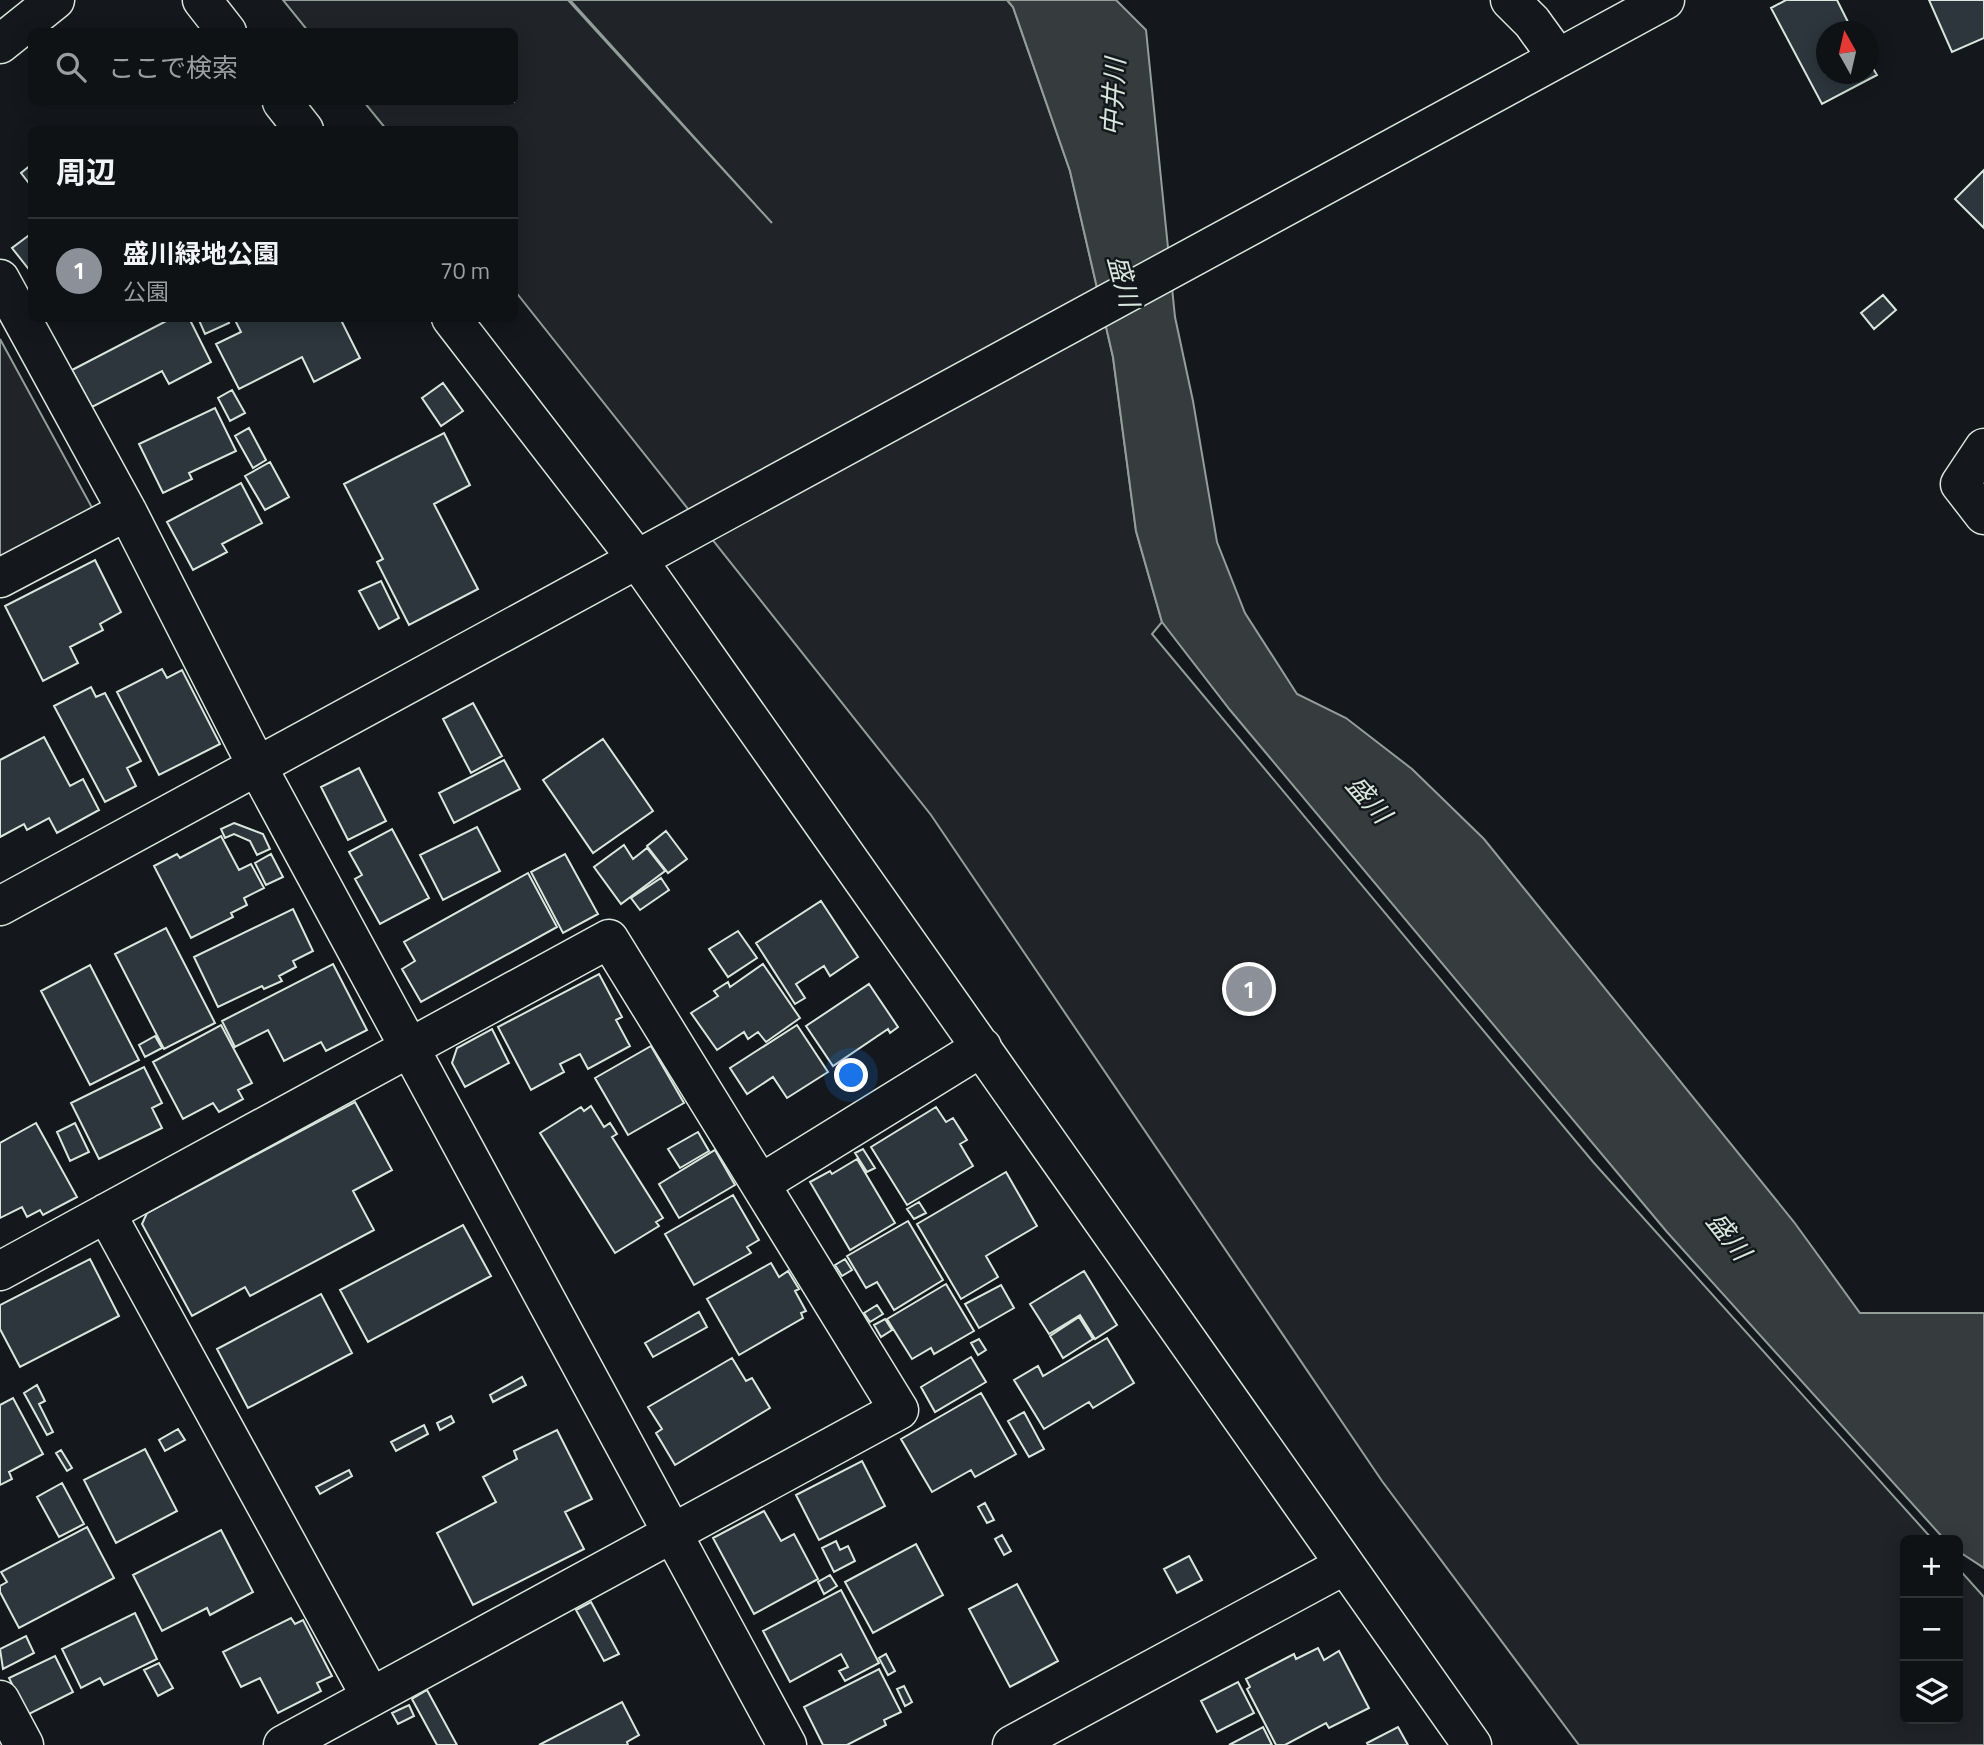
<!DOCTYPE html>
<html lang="ja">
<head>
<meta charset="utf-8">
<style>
	:root { --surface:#0f1215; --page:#1d2022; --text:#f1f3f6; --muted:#9b9ea0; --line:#2f3234; --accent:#8c9099 }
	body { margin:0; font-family:"Titillium Web","Noto Sans JP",sans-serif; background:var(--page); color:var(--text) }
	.controls { position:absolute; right:21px; bottom:21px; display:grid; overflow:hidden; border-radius:10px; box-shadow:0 4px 18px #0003 }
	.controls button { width:63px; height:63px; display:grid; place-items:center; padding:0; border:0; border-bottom:2px solid var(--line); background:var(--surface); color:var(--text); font:35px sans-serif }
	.compass { position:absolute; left:1816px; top:21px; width:63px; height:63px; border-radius:50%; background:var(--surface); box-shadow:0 4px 18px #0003; rotate:352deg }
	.you { position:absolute; left:852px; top:1076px; width:24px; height:24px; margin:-18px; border:5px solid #fff; border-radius:50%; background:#1a73e8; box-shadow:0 0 0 10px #1a73e833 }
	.badge { display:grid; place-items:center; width:46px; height:46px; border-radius:50%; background:var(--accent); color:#fff; font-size:23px; font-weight:700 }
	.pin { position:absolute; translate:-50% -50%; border:4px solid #fff; box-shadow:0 2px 7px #0006 }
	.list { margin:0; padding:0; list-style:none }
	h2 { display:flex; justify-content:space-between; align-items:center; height:91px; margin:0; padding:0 28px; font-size:30px }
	h2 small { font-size:23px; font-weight:400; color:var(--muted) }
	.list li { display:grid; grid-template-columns:46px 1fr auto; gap:21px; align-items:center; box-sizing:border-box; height:105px; padding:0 28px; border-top:2px solid var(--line) }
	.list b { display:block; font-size:26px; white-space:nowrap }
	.list p { margin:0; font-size:23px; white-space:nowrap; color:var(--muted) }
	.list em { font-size:23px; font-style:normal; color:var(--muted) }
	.icon { flex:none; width:38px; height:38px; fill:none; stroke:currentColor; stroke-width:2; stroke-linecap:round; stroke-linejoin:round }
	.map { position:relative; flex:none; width:1984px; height:1745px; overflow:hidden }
	.search { position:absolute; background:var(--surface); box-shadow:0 4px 18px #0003; left:28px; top:28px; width:490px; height:77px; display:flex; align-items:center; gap:18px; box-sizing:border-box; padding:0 24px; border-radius:10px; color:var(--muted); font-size:26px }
	.panel { position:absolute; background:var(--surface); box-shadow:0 4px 18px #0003; left:28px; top:126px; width:490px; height:196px; border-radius:10px }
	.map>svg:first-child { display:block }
</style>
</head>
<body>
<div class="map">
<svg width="1984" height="1745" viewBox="0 0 1984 1745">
	<rect width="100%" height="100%" fill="#14181c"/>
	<path fill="#202428" stroke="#939e99" stroke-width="2" d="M283,0H568L772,223L570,0H1007L1013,7L1070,171L1113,357L1136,531L1162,622L1152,634L1594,1163L1933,1540H1905V1719H1958V1568L1984,1597V1745H1579L1382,1481L931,815L515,291L514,130L386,129L364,102H514V32L308,31Z
		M0,339L96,515L0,566Z"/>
	<path fill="#363b3e" stroke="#939e99" stroke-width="2" d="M1007,0H1116L1146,30L1175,317L1193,401L1217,542L1245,613L1297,694L1346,718L1412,769L1484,839L1794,1222L1860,1313H1984V1568L1958,1551V1540H1945L1667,1232L1230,710L1162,622L1136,531L1113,357L1070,171L1013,7Z"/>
	<path fill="#2c363c" stroke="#d8e6dc" stroke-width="2" d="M1786,0H1837L1853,32H1826V74H1868V60L1877,75L1822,104L1771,8Z
		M1929,0H1984V38L1952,52Z
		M32,164V187L21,173Z
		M1984,170V228L1955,199Z
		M32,233V271L31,272L12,248Z
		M1883,295L1896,310L1874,329L1861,313Z
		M172,318H189L211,362L169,384L162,371L92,407L72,370Z
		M198,318H227L229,323L205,334Z
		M234,318H340L360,358L314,382L302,357L239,389L216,344L241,332Z
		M443,383L463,411L441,426L422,398Z
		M232,390L245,413L230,421L218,398Z
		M215,408L236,451L189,473L192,479L163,493L139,444Z
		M249,428L266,460L253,468L235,436Z
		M444,433L470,485L434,504L478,589L409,625L377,562L383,559L344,484Z
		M270,462L289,497L265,510L245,476Z
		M241,483L262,523L222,544L227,552L193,570L167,522Z
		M95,560L121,612L100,624L103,630L70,647L78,663L43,681L5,606Z
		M381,581L399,618L379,629L359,591Z
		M162,669L167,678L182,670L220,744L159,775L117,692Z
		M91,687L96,697L105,693L141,761L127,768L136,786L105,802L54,706Z
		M473,703L502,756L471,773L443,719Z
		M44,737L70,786L83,779L99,810L57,833L49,818L27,830L24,824L0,837V760Z
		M603,739L653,811L593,853L543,780Z
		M504,760L520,789L454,823L439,793Z
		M359,768L386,821L348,840L321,787Z
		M234,823L263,834L270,849L257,855L250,841L234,834L225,838L221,829Z
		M477,827L500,871L443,900L420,855Z
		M392,829L429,898L380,924L355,879L362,875L349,852Z
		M666,831L687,859L668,873L647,846Z
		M221,836L239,870L251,864L264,888L244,898L247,905L231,913L233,917L191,938L154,866L177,854L180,858Z
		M624,845L633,859L647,848L665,871L621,904L594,867Z
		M271,854L283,877L266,885L255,863Z
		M565,854L598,914L563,933L531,872Z
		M528,873L557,927L421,1002L402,969L415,961L404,942Z
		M661,878L669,890L640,910L631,898Z
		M821,901L858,957L830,976L824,966L796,984L805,998L795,1004L756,943Z
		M293,909L313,951L293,961L296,967L279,976L282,981L264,989L262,986L218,1007L194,957Z
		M166,928L215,1023L164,1049L115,954Z
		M738,931L757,958L728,977L709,949Z
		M333,964L367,1030L326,1051L321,1042L284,1061L268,1030L235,1047L222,1021Z
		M763,964L800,1018L766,1042L758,1032L748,1039L744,1032L717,1050L691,1013L718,996L714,991L728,982L730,987Z
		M90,965L139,1060L90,1085L41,991Z
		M599,974L622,1017L616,1020L630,1046L588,1069L580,1054L560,1064L564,1072L531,1090L498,1027Z
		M869,984L898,1027L890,1033L888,1029L833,1066L806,1026Z
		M221,1025L252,1083L238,1090L243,1099L219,1112L213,1103L183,1119L153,1062Z
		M797,1025L828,1072L787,1098L773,1077L747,1094L730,1068Z
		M492,1029L509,1063L465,1087L452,1063L457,1048Z
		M155,1036L162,1048L145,1057L139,1045Z
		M651,1046L684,1103L628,1135L595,1078Z
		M144,1067L162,1103L152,1108L162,1128L99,1159L71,1103Z
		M355,1102L392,1170L353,1191L374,1230L250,1296L245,1287L192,1316L142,1224L147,1213Z
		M591,1106L604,1127L610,1123L617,1134L612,1137L663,1218L656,1222L659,1226L615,1253L540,1133L581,1107L584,1111Z
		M936,1107L946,1122L953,1118L967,1140L960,1144L973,1166L907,1205L871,1147Z
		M36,1123L77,1197L43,1215L40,1210L27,1217L22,1207L0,1218V1143Z
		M75,1123L89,1152L70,1161L57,1132Z
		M698,1132L709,1151L680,1168L668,1149Z
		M863,1149L875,1168L867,1172L855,1153Z
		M715,1150L735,1185L679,1218L659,1184Z
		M857,1159L895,1223L850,1250L810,1182L830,1171L832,1174Z
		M1006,1172L1037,1226L986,1256L998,1277L961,1299L917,1224Z
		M733,1195L759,1240L747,1247L751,1253L694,1285L665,1234Z
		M919,1202L926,1213L914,1219L907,1209Z
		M908,1221L943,1280L894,1310L877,1282L866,1288L847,1256Z
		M463,1225L491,1276L368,1342L340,1290Z
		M90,1259L119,1316L20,1367L0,1329V1305Z
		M845,1259L852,1270L842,1276L835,1265Z
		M771,1263L779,1277L788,1271L799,1289L795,1291L806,1311L801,1313L803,1318L739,1355L707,1299Z
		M1084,1271L1117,1325L1095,1339L1080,1315L1049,1334L1030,1304Z
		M946,1284L974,1331L934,1354L931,1348L912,1359L887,1319Z
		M1001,1285L1014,1308L979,1328L965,1304Z
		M321,1294L352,1353L248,1408L217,1349Z
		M877,1305L883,1314L870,1322L864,1313Z
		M699,1312L707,1327L653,1357L645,1343Z
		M1079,1317L1093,1339L1063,1358L1050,1336Z
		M885,1319L892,1330L881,1337L874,1325Z
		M1107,1338L1134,1383L1093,1408L1089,1402L1044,1429L1014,1380L1038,1366L1043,1376Z
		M979,1339L986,1350L978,1355L971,1343Z
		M971,1357L986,1382L935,1412L921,1387Z
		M732,1358L746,1381L752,1378L770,1408L675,1465L656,1433L662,1429L648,1407Z
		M522,1377L526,1385L493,1402L490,1395Z
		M37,1385L45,1401L39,1404L53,1432L47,1435L24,1393Z
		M981,1393L1016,1454L975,1477L971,1470L932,1492L901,1439Z
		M13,1398L43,1454L9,1472L12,1479L0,1485V1405Z
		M1024,1412L1044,1449L1029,1457L1008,1421Z
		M451,1416L454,1422L440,1430L437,1423Z
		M424,1425L428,1434L396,1451L391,1442Z
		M178,1429L185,1440L165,1451L159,1440Z
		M557,1430L592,1499L565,1512L584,1549L473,1605L437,1533L496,1502L483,1477L517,1459L514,1451Z
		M145,1449L177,1511L116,1543L84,1480Z
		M61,1450L72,1468L67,1471L56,1453Z
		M862,1461L885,1506L819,1540L796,1495Z
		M349,1470L352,1476L320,1494L316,1487Z
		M62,1483L84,1524L59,1537L37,1497Z
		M985,1503L994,1520L987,1523L978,1507Z
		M764,1511L781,1541L794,1534L818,1579L754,1614L713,1538Z
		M87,1527L114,1578L19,1628L0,1592V1586L7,1582L1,1572Z
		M221,1530L253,1592L210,1615L207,1608L162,1631L133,1575Z
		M1002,1535L1011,1551L1004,1555L995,1539Z
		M836,1541L840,1550L848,1546L855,1561L834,1572L822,1548Z
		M916,1544L943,1595L873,1633L845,1582Z
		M1189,1556L1202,1580L1177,1593L1164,1569Z
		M830,1575L837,1586L824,1594L818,1582Z
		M1017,1584L1058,1661L1010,1687L969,1609Z
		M841,1590L879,1663L845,1681L839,1671L848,1667L841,1654L790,1682L763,1631Z
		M591,1602L619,1654L604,1661L576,1610Z
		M135,1613L157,1659L104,1685L100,1678L81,1688L62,1649Z
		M291,1618L295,1624L303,1620L332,1676L317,1683L321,1691L278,1713L260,1678L241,1687L223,1652Z
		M26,1636L34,1653L3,1669L0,1649Z
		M1318,1648L1324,1660L1339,1651L1369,1708L1329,1728L1326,1723L1285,1745H1276L1247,1689L1250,1687L1246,1679L1294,1654L1296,1659Z
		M886,1654L895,1671L888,1675L879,1658Z
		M55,1656L73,1692L27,1715L9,1678Z
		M159,1663L173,1688L158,1696L144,1670Z
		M879,1669L901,1712L884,1720L886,1725L847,1745H823L804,1707Z
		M1238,1682L1254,1713L1217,1732L1201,1701Z
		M904,1686L912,1702L905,1706L897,1689Z
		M427,1690L457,1745H437L412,1699Z
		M622,1702L639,1735L627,1742L628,1745H539Z
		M409,1705L414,1716L398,1724L392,1713Z
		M1263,1727L1272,1745H1229Z
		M1398,1727L1408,1745H1368L1367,1743Z"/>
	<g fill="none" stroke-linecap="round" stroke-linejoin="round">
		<defs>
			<path id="minor" d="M202,0L227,32
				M1510,0L1532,22L1558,58
				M0,44L55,0
				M282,102L304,130
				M0,279L127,511L258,768L787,1745
				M451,318L637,559L1472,1745
				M1984,448L1960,484L1984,515
				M0,578L127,511
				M0,906L1665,0
				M106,1213L371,1697
				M0,1271L609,939L760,1184L982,1047
				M0,1700L24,1745
				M283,1745L899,1410L760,1184
				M1012,1745L1345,1565"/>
		</defs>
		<use href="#minor" stroke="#d8e6dc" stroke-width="41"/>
		<use href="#minor" stroke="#14181c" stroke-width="38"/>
	</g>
	<g text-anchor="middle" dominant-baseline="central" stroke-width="5" stroke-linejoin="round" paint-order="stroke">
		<g font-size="26" font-style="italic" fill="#d8e6dc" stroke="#14181c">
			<text transform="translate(1113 97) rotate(-87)">中井川</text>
			<text transform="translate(1124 281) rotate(75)">盛川</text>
			<text transform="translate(1369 799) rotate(49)">盛川</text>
			<text transform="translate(1729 1236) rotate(52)">盛川</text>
		</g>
	</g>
</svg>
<div class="controls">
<button>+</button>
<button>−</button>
<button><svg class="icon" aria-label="layers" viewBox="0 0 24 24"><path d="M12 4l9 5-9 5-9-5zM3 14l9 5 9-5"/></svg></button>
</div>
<svg class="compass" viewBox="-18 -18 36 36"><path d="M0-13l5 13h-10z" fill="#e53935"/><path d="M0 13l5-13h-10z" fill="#9b9ea0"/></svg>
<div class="you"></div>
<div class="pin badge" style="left:1249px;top:989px">1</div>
<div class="search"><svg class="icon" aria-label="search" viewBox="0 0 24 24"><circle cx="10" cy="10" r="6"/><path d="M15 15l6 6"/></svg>ここで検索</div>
<section class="panel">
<h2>周辺<small></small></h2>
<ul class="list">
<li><span class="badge">1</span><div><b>盛川緑地公園</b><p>公園</p></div><em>70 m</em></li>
</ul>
</section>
</div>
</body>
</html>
